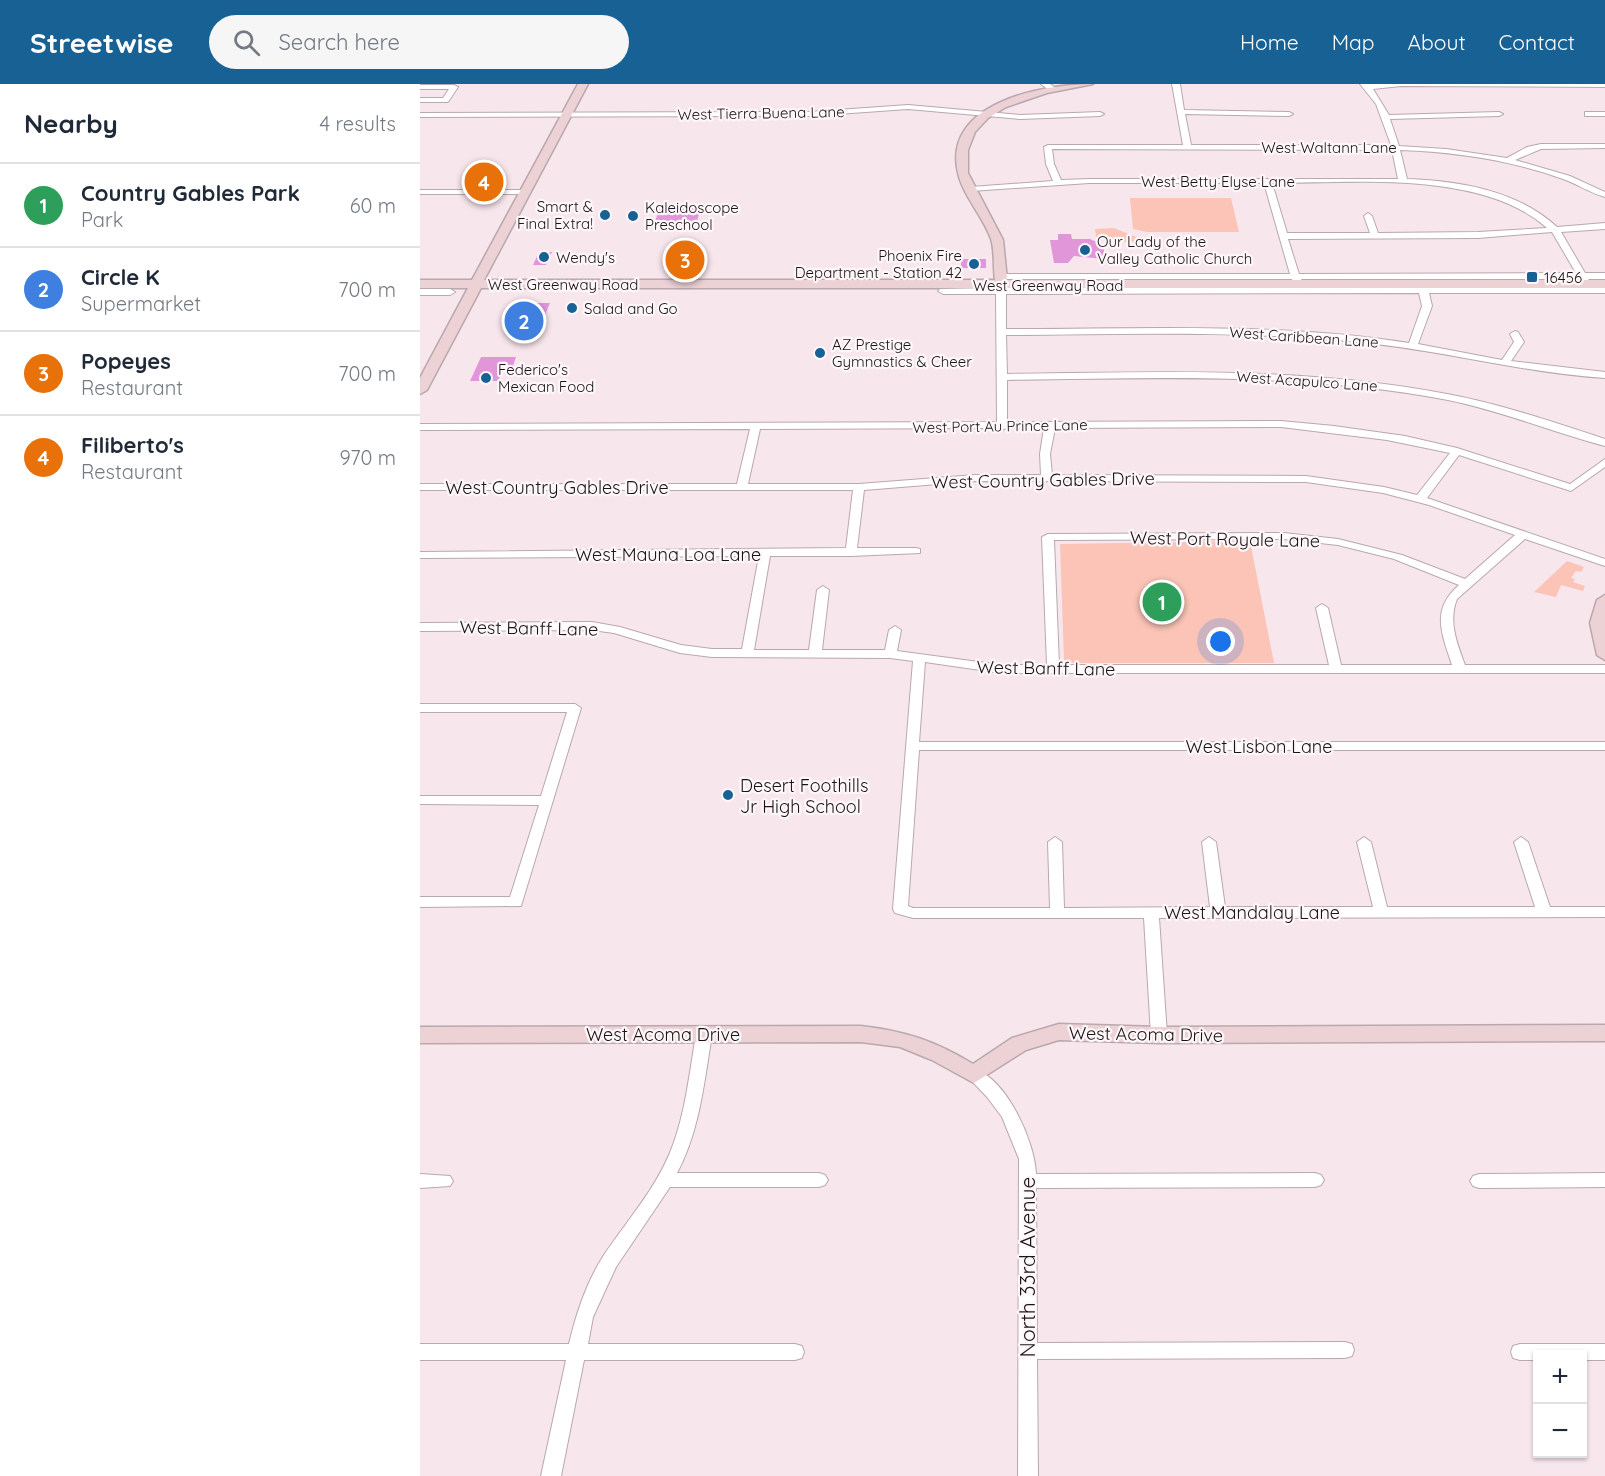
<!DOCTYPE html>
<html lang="en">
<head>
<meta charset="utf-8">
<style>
	:root { --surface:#fff; --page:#f6f6f7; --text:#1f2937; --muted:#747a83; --line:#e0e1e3; --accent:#186195 }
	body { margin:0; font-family:Quicksand,sans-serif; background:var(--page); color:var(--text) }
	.controls { position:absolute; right:18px; bottom:18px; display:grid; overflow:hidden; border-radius:0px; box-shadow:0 2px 4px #0004 }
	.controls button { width:54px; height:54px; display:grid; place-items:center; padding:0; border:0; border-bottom:2px solid var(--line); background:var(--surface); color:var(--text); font:30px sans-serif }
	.you { position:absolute; left:801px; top:558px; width:21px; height:21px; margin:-15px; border:4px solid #fff; border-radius:50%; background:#1a73e8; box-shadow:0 0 0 9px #1a73e833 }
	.badge { display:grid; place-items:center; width:39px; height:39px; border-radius:50%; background:var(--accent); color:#fff; font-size:20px; font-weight:700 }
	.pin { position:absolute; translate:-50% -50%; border:3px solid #fff; box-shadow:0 2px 6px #0006 }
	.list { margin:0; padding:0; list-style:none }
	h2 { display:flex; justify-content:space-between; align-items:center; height:78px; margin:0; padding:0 24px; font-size:26px }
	h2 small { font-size:20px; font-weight:400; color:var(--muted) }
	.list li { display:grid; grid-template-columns:39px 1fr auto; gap:18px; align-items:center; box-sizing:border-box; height:84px; padding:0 24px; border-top:2px solid var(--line) }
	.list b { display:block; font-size:22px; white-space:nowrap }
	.list p { margin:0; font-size:20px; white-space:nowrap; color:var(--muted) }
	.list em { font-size:20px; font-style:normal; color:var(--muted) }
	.icon { flex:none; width:33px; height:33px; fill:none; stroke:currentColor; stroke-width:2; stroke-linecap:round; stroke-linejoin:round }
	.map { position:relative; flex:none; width:1185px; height:1392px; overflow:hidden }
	header { display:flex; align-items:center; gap:36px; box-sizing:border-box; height:84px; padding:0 30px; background:var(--accent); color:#fff }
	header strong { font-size:28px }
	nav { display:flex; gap:33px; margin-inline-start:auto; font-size:21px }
	.search { width:420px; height:54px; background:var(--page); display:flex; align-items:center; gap:15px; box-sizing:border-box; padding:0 21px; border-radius:33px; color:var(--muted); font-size:22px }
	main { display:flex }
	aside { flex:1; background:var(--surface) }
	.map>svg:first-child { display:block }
</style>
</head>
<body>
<header>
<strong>Streetwise</strong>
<div class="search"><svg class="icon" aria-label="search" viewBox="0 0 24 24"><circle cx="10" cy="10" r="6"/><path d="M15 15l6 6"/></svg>Search here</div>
<nav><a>Home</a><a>Map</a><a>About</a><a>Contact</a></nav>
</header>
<main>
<aside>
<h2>Nearby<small>4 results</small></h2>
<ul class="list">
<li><span class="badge" style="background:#2e9e5b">1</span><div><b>Country Gables Park</b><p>Park</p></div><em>60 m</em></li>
<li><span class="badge" style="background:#3f7fe0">2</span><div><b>Circle K</b><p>Supermarket</p></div><em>700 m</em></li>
<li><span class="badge" style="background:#e8710a">3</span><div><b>Popeyes</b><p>Restaurant</p></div><em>700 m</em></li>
<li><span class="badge" style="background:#e8710a">4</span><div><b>Filiberto's</b><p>Restaurant</p></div><em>970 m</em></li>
</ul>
</aside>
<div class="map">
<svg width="1185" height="1392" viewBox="0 0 1185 1392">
	<rect width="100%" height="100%" fill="#f8e6ed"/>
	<path fill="#fbc4b7" d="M710,114H811L819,148H727L713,145Z
		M694,144L726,157L727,158H686L685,155L676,153L675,145Z
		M830,457L854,579H652L644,576L640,460Z
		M1147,477L1164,483L1161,488L1156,487L1151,494L1155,495L1153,498L1165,502L1163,507L1141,501L1136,513L1114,508Z"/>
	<path fill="#e296da" d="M252,122L281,124L276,140H234L240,124Z
		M638,150H651L652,155H670L684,161V172L683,175L654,172L648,179H634L630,156H638Z
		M119,168H132L126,181H113Z
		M259,169H275L272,178L256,180Z
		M541,175H566V184H541Z
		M99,219H130L121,240H89Z
		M61,273H96L92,285H84L78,297H50Z"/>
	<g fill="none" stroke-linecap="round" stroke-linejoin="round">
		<defs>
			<path id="street" d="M621,0H630L637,5L630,7Z
				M752,0H760L764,26L869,28L873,30L869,32L765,30L771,61H971L956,20L940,0H1185V3L981,2L953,5L969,31L1079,28L1083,30L1079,32L970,35L979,62L1026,65L1087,74L1107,63L1121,60H1185V64L1121,65L1095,76L1150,92L1185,108V113C1170,109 1157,100 1143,95C1091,76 1035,68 980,66L987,95C1039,97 1097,106 1137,143L1185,139V145L1141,148L1165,189H1185V195H1168L1172,200L1167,203L1164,202L1159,195H881L882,198L877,201L874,200L872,195H578V191L581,190H870L844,99H669L551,107L547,105L551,103L633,97L626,80L624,63L628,61H763ZM632,65L972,66L978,95H669L641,96L634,80ZM852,99C935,99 1062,86 1127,144L1058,148L958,149L952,132L948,129L944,132L950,149H867ZM1132,148L1156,189L879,190L868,155L1058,154Z
				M0,1H34L38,3L28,18H0V14H23L29,5H0Z
				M488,21L600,31L680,28L684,30L680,32L600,35L488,25L389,32L0,33V29L389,28Z
				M1165,28H1185V32H1165Z
				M0,106H106L110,108L106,110H0Z
				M1000,197L1003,198L1006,204L1185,203V209H1009L1012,222L998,260L1082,276L1094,258L1090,250L1095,247L1098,248L1104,258L1091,277L1185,288V294C1104,289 1026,267 946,259C827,246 706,250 586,251L587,290C734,288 882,282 1027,310C1081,320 1133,338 1185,355V362C1132,348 1082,327 1028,316C883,288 734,294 587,296V338L861,337L914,342L985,352L1037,364L1150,400L1185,375V383L1151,407L1039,371L1007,414L1185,475V482L1105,455L1037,515C1028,538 1037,559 1045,581H1185V589H581L505,578L499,658H1185V666H499L488,822L493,824H630L628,758L635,753L642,758L644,824L790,823L782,758L789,753L796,758L805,823H953L937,758L944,753L951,758L967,823H1115L1094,758L1101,753L1108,758L1130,823H1185V833L739,834L747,951L745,955L739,957L733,955L731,951L724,834H493L475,829L473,825L493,577L470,574L292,573L260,569L194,549L172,546L0,547V539L172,538L200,543L261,561L292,565H322L339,472L0,474V468L426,464L433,406H0V400H317L330,345L0,346V340L577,338L576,210H523L518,207L520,205L576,204L578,199H584L586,204H997L995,200ZM999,209L1002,222L989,259C857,238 720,245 586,245V210ZM861,343L967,356L1030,369L997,411L964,403L886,392L632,391L630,370L635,344ZM578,344L582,346L586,344H624L620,370L621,391H555L439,400H328L340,345ZM555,397L886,398L963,409L1009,421L1095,451L1045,495L982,471L918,455L864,449L628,450L622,453L627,581H581L477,567L481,546L475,542L469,546L465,566H402L409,506L403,502L397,506L389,566H334L350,472H431L500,469V465L496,464H437L444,406ZM864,455L918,461L974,475L1039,501C1010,526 1022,550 1032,581H921L908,524L902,520L896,524L909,581H639L634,456Z
				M0,205H30L35,208L30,211H0Z
				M0,620H155L161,624L101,822L0,823V813H90L119,721L0,720V712H121L147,628H0Z
				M284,945L290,947L292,951C284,998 280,1046 257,1089H399L405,1091L408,1096L405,1101L399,1103H250L196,1183L173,1233L168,1260H375L382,1262L384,1268L382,1274L375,1276H164L141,1392H121L146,1276H0V1260H149C156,1230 167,1197 184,1171C206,1138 233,1108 249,1071C265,1034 269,991 276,951L278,947Z
				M554,985C587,995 615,1058 616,1090L895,1089L901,1091L904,1096L901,1101L895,1103L616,1104L617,1259L925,1258L932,1260L934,1266L932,1272L925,1274L617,1275L618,1392H598L599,1075L582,1033L567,1013L546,991L548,987Z
				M1185,1089V1103L1059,1104L1053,1102L1050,1097L1053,1092L1059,1090Z
				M0,1090L30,1092L33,1097L30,1102L0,1104Z
				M1100,1260H1185V1276H1162V1270H1118V1276H1100L1093,1274L1091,1268L1093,1262Z"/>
			<path id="secondary" d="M158,0H168L64,196H575C573,184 575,167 571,155C563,132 543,112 538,89C521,18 625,0 673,0L627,9L586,23L568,34L555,48L548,66V89L583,156L587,196H1185V204H61L7,306L0,310V294L48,204H0V196H52Z
				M1185,511V576L1177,571L1170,539L1177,516Z
				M639,940L739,943L1185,941V957L739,959L639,956L606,966L554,999L512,976L480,963L441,958L0,959V943L441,942C485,947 515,957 553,980L592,954Z"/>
		</defs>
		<use href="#street" stroke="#b9a8ae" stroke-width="2"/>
		<use href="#secondary" stroke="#b9a8ae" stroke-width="3"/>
		<use href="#street" fill="#fff" fill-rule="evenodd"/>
		<use href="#secondary" fill="#ecd1d5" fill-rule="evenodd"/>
	</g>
	<g fill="#186195" stroke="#fef7fa" stroke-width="2">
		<circle cx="185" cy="131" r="6"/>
		<circle cx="213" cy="132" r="6"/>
		<circle cx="665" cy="166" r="6"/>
		<circle cx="124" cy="173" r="6"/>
		<circle cx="554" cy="180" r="6"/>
		<rect x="1106" y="187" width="12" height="12" rx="3"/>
		<circle cx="152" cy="224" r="6"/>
		<circle cx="400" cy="269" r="6"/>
		<circle cx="66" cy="294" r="6"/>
		<circle cx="308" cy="711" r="6"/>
	</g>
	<g text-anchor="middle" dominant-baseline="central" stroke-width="4.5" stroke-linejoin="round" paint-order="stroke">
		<g font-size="15" fill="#1b1417" stroke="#fef7fa">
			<text transform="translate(341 29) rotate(-1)">West Tierra Buena Lane</text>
			<text x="909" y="63">West Waltann Lane</text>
			<text x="798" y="97">West Betty Elyse Lane</text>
			<text x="143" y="200">West Greenway Road</text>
			<text x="628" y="201">West Greenway Road</text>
			<text transform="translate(884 253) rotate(4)">West Caribbean Lane</text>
			<text transform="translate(887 297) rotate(4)">West Acapulco Lane</text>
			<text transform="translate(580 342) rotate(-1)">West Port Au Prince Lane</text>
		</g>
		<g font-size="15" fill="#1b1417" stroke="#fef7fa" text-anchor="start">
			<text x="173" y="122" text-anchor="end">Smart &amp;<tspan x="173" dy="17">Final Extra!</tspan></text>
			<text x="225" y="123">Kaleidoscope<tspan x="225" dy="17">Preschool</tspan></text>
			<text x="677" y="157">Our Lady of the<tspan x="677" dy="17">Valley Catholic Church</tspan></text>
			<text x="542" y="171" text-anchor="end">Phoenix Fire<tspan x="542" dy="17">Department - Station 42</tspan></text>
			<text x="136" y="173">Wendy's</text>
			<text x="1124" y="193">16456</text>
			<text x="164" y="224">Salad and Go</text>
			<text x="412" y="260">AZ Prestige<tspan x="412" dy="17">Gymnastics &amp; Cheer</tspan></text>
			<text x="78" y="285">Federico's<tspan x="78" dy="17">Mexican Food</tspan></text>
		</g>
		<g font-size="18" fill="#1b1417" stroke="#fef7fa">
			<text transform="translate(623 396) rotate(-1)">West Country Gables Drive</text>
			<text x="137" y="403">West Country Gables Drive</text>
			<text transform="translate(805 455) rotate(1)">West Port Royale Lane</text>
			<text x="248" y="470">West Mauna Loa Lane</text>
			<text transform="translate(109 544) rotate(1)">West Banff Lane</text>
			<text transform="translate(626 584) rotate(1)">West Banff Lane</text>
			<text x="839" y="662">West Lisbon Lane</text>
			<text x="832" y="828">West Mandalay Lane</text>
			<text x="243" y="950">West Acoma Drive</text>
			<text transform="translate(726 950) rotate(1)">West Acoma Drive</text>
		</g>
		<g font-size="18" fill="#1b1417" stroke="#fef7fa" text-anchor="start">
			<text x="320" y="701">Desert Foothills<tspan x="320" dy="21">Jr High School</tspan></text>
		</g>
		<g font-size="21" fill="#1b1417" stroke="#fef7fa">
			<text transform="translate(607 1183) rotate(-90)">North 33rd Avenue</text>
		</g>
	</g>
</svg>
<div class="controls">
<button>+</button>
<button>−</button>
</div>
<div class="you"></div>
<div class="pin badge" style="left:742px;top:518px;background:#2e9e5b">1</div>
<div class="pin badge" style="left:104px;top:237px;background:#3f7fe0">2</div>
<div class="pin badge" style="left:265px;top:176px;background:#e8710a">3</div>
<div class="pin badge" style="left:64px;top:98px;background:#e8710a">4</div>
</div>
</main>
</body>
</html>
